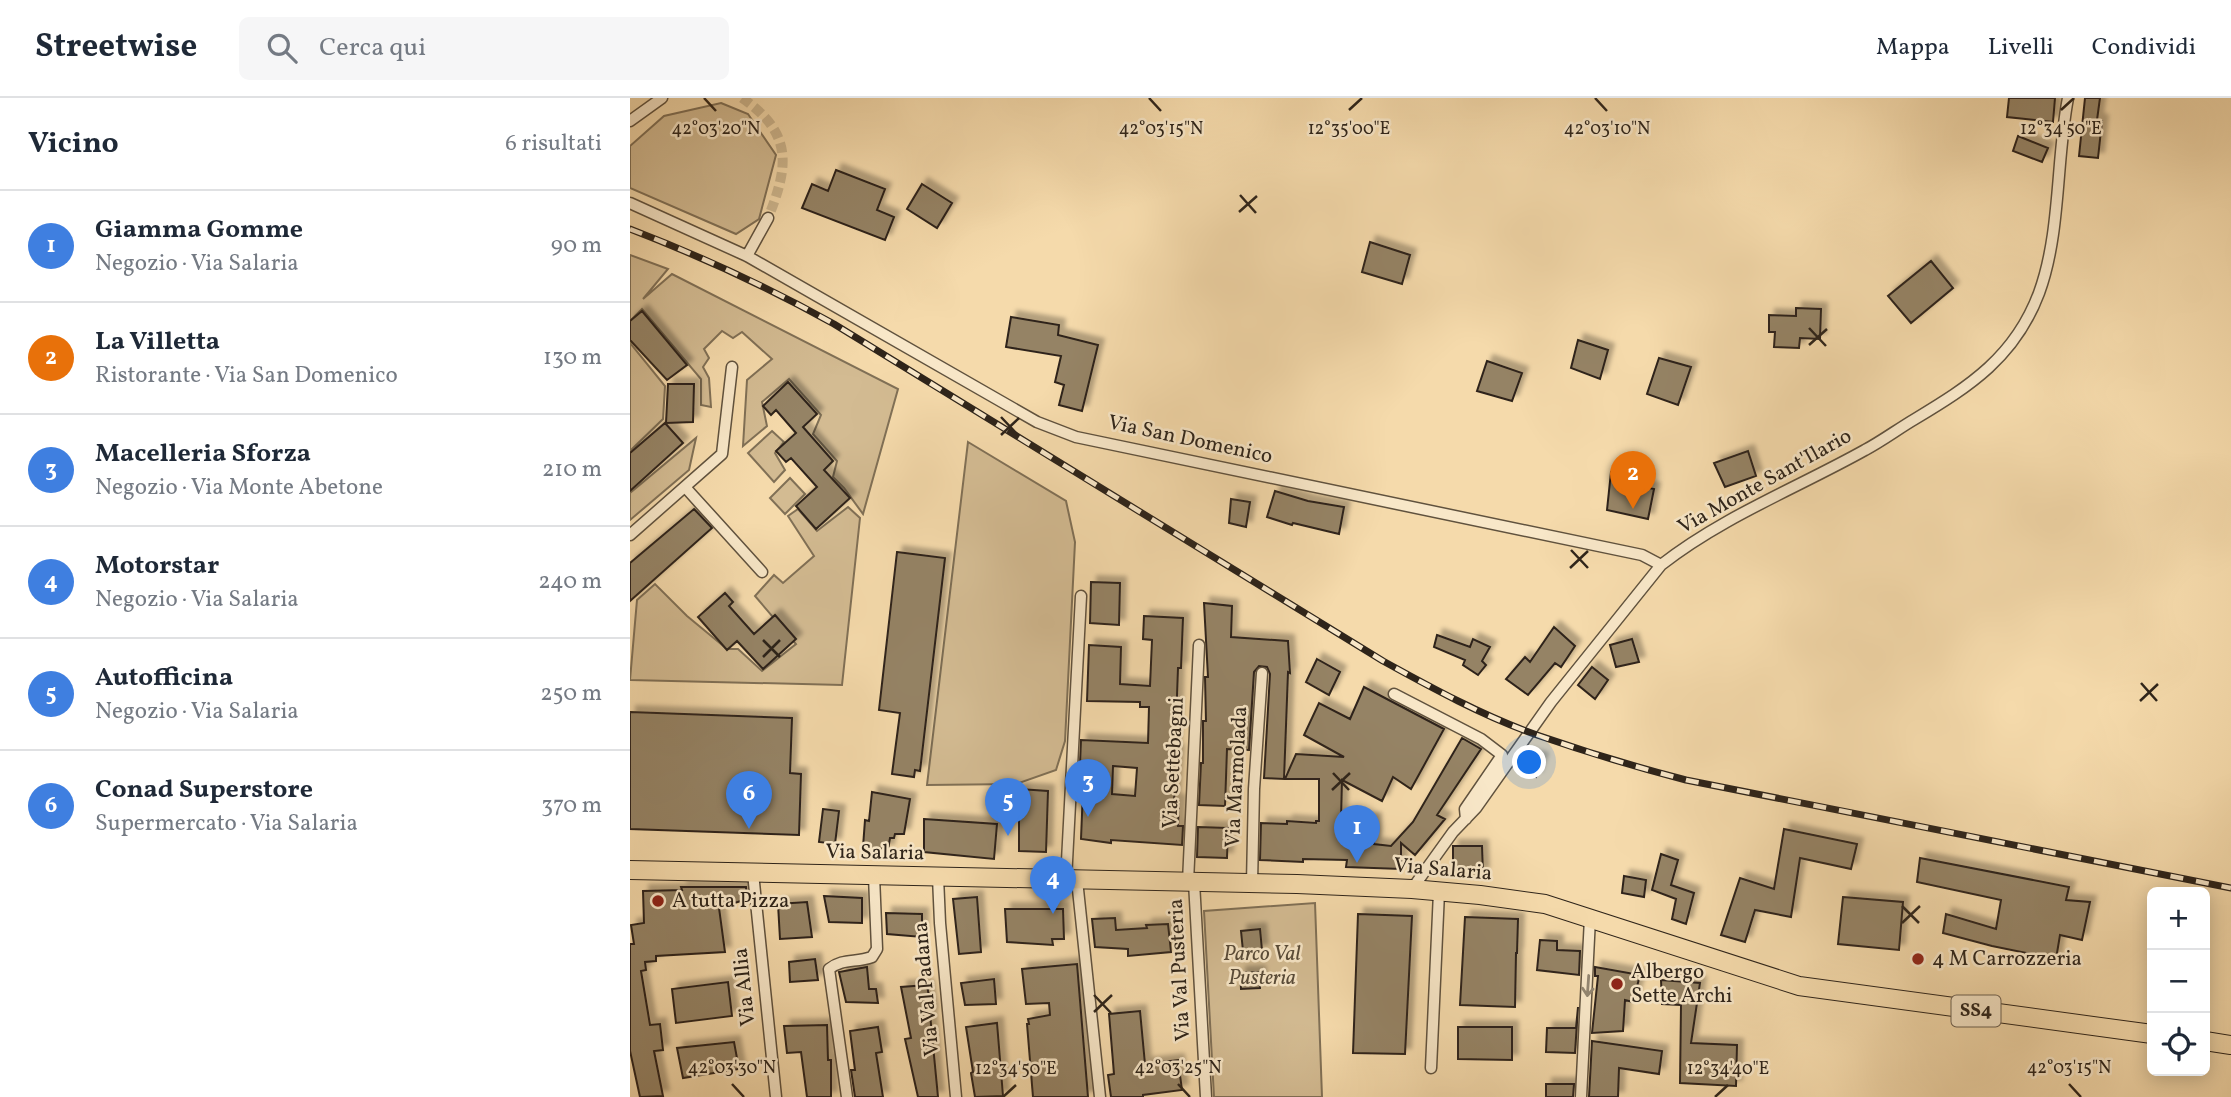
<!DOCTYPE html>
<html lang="it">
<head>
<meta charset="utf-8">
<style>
	:root { --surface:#fff; --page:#f6f6f7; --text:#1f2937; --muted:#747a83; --line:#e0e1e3; --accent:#8f2418 }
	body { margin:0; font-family:Vollkorn,serif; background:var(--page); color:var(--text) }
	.controls { position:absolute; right:21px; bottom:21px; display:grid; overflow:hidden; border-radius:10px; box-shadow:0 4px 18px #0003 }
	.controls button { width:63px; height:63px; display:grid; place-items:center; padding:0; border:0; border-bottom:2px solid var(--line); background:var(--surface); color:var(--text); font:35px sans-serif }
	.you { position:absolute; left:900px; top:665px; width:24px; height:24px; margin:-18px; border:5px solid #fff; border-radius:50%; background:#1a73e8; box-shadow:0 0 0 10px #1a73e833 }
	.badge { display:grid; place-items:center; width:46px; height:46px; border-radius:50%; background:var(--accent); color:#fff; font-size:23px; font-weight:700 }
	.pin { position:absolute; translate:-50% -58px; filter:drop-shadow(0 2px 4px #0008) }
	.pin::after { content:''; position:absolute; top:37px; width:24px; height:21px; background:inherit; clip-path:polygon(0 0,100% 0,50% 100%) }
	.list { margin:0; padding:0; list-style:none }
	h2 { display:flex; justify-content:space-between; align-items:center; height:91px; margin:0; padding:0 28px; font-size:30px }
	h2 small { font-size:23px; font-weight:400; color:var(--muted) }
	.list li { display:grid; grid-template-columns:46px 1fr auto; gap:21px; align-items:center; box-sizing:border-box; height:112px; padding:0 28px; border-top:2px solid var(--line) }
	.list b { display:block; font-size:26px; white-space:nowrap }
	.list p { margin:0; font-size:23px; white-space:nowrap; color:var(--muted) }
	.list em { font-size:23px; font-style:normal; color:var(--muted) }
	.icon { flex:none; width:38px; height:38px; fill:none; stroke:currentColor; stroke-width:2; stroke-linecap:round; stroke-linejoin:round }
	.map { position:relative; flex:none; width:1601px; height:999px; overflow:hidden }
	header { display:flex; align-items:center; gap:42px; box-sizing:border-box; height:98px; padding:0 35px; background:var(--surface); border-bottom:2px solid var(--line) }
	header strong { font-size:33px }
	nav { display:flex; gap:38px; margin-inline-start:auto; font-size:24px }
	.search { width:490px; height:63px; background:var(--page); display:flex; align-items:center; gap:18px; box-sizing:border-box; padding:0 24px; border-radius:10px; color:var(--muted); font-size:26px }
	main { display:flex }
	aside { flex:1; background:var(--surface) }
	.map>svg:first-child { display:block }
</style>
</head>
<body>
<header>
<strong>Streetwise</strong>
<div class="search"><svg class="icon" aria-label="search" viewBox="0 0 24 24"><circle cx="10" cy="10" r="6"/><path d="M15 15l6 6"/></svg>Cerca qui</div>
<nav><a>Mappa</a><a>Livelli</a><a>Condividi</a></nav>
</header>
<main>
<aside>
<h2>Vicino<small>6 risultati</small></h2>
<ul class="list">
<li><span class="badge" style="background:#3f7fe0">1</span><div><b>Giamma Gomme</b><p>Negozio · Via Salaria</p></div><em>90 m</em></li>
<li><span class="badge" style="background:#e8710a">2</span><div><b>La Villetta</b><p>Ristorante · Via San Domenico</p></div><em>130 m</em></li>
<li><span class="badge" style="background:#3f7fe0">3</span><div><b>Macelleria Sforza</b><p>Negozio · Via Monte Abetone</p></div><em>210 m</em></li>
<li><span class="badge" style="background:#3f7fe0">4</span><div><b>Motorstar</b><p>Negozio · Via Salaria</p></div><em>240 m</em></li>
<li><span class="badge" style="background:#3f7fe0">5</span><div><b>Autofficina</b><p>Negozio · Via Salaria</p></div><em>250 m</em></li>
<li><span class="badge" style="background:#3f7fe0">6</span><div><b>Conad Superstore</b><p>Supermercato · Via Salaria</p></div><em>370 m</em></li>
</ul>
</aside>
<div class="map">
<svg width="1601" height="999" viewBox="0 0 1601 999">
	<defs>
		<filter id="shadow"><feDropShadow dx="6" dy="-6" stdDeviation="2" flood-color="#0004"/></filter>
	</defs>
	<rect width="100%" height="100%" fill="#f5daab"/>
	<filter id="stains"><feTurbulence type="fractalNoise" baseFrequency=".00286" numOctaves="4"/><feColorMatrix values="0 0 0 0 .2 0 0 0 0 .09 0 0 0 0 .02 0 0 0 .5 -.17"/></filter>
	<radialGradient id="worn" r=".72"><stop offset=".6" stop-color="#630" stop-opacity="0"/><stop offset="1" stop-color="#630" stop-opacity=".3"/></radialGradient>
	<path fill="#d3bb92" stroke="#807056" stroke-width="2" d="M91,5L118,16L146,57L129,121L106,136L0,90V48L34,18Z
		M0,157L38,171L13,201L42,176L268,291L233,416L214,390L203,379L207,363L183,336L191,317L159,281L132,304L137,328L113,348L117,282L142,261L112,234L103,240L92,233L74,251L79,260L73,269L79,280L81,309L71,307V281L12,211L0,223Z
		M0,245L35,288L33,321L0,353Z
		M142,333L154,344L145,355L155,372L144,384L118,355Z
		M66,340L59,372L0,422V395Z
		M338,344L436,403L445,444L435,643L426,672L386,686L297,687Z
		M160,380L175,396L155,416L140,400Z
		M218,409L230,420L212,587L0,582L7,502L25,486L57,518L97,551H108L132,573L166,546L125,498L144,477L153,485L184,458L158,418L168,411L187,433Z
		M685,805L692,999H584L574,813Z"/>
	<path fill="#958365" stroke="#2e241a" stroke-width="2" fill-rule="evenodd" filter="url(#shadow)" d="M1379,0H1425L1423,24L1377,19Z
		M1455,0H1470L1467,22L1472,23L1468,60L1449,58Z
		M1388,38L1418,50L1412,64L1383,53Z
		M206,72L255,91L247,112L264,119L255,142L172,110L182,86L198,93Z
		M292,86L322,105L307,130L277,111Z
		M740,144L780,157L772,186L732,174Z
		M1301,163L1323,190L1281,225L1258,198Z
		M1166,210L1191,211L1190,241L1170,240L1169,250L1144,249L1145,234H1139V217L1166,218Z
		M12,213L57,267L37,282L0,242V223Z
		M381,219L429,227L428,237L468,247L452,313L429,307L434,287L425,284L431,258L376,249Z
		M948,242L978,252L970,281L941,270Z
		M1029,260L1061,269L1048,307L1017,296Z
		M857,263L892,275L882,303L847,293Z
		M158,284L187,316L173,329L203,363L194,372L220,400L186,431L166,408L187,389L161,360L156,364L146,353L166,335L146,312L141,317L133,308Z
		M38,286H64L63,324L36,325Z
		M35,325L53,345L0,393V355Z
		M1118,353L1126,378L1095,389L1084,365Z
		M981,374L996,378L995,385L1024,391L1018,421L977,412Z
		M645,393L678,403L714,409L709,436L663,425L662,427L637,419Z
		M601,401L620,404L616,429L599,425Z
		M64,411L82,430L0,503V465Z
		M267,454L315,460L290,673L285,672L284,679L262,676L270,615L249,612Z
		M461,484L490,485L489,527L460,525Z
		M95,495L103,504L99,508L124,536L145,517L166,541L133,571L107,543L97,552L68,519Z
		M574,505L602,508L601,539L658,543L660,575L658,574L654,681L634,680L640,576L637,569L629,568L624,574L619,652L597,651L595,708L569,707L571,665H573V623H576L575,579H578Z
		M514,518L553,520L551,570H548L545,653H548L544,702L549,703L548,728H553L552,747L481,742V745L451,741L454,667L450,666L451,642L518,645L519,609H510V604L457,603L459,547L491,549L490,586L520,588L522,542L513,541ZM483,668L507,670L505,698L482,696Z
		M924,529L945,548L931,569L925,565L898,597L876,581L895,559L900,564Z
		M807,537L840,549L843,541L860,549L852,563L856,567L848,577L833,567L835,562L804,549Z
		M1002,541L1009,564L986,569L980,547Z
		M687,561L710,574L699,597L676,584Z
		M962,569L978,582L965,601L948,587Z
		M734,589L814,631L781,691L763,679L752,703L712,682L711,722L745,721L744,746L761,748L783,724L832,640L851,651L807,717L815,721L785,757L771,745V771L716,769L717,762L673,761V764L630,762L631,725L657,726V723L686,725V723H689V681H655L666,656L714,659L674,637L689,605L720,621Z
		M0,614L162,620L160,675L171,676L169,737L0,731Z
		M896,656L912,661L906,679L890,674Z
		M389,691L418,693L416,754L389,753Z
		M242,694L280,701L274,736H265L264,740H260L258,752L233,749L235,722L239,723Z
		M193,711L209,713L205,746L189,744Z
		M294,721L367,726L364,761L294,754Z
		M568,729L598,730L597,760L567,759Z
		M1154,731L1227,746L1221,771L1170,760L1161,819L1125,812L1115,844L1091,837L1110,780L1144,791Z
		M823,748H852L853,775L823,776Z
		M1031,756L1048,762L1041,787L1064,795L1056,826L1042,821L1046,801L1022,792Z
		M1290,760L1439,789L1436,802L1460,804L1452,842L1430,837L1426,861L1362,848L1313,835L1316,816L1366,831L1371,802L1287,784Z
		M994,778L1016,782L1014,799L992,795Z
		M51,789H116L117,801L89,810L95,854L26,858V863L15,864L16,872L11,873L20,927L30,926L33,952L24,953L33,998L10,999L0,953V846H4L1,827L14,825L13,793L52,792Z
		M194,798L232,800V825L199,824Z
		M347,799L351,854L329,856L323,801Z
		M1213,799L1273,804L1269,852L1208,846Z
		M177,804L182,839L150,841L148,806Z
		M375,811H433L434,841H422L423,847L377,844Z
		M256,815L292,816V839L257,836Z
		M728,816L782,818L775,956L723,955Z
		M835,819L888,821L887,855H886L885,909L830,907Z
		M485,820L486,832L517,830L516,827L538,826L541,854L498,858V851L465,849L462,821Z
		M630,831L632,852L613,853L611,833Z
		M910,842L927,843V852L950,853L949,877L907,872Z
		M185,861L188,882L160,884L159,864Z
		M447,866L458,999H403L397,926H399L398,921L420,917L419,905L396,906L392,871Z
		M237,869L239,891H246L248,905L216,904L209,874Z
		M965,869L1010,877L1003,904L995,902L993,933L962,935L968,878H965Z
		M629,874L630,890L611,891L610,875Z
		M364,881L366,906L335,907L331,885Z
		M1031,882L1070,885L1061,945L1107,947L1106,988L1050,985L1051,907L1032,906Z
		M98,884L102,918L46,925L42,891Z
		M297,887L302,916H300L308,999H288L275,941L281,940L271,889Z
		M948,909L945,955L916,954L917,930H946Z
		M510,913L515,966L548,962L552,992L513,997V999H481L478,977L484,976L479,916Z
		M367,925L373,998L345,999L341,975L343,974L336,929Z
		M197,927L198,962H201V999H177L171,954L157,955L154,928Z
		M248,929L252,954L246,955L253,999H225L221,972H225L220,933Z
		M828,929H882V962L828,961Z
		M962,943L1032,953L1029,976L989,970L988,999H959Z
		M104,944L109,971L53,980L47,950Z
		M916,986H944L943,999H916Z"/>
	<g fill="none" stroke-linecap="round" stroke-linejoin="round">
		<path stroke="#cdb68e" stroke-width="10" stroke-dasharray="10 5" stroke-linecap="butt" d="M112,0C163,35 159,68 138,120"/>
		<defs>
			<path id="minor" d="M0,23L32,0
				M0,105L117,158L407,324L446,339L1012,457L1031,467
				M117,158L138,120
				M55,389L132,474
				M0,437L92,356L102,269
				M764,596L851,641L872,657L835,711L836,721
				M123,775L146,999
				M308,779L310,825L326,999
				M436,782L451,498
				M447,782L470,999
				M558,784L569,547
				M564,784L576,999
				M622,785L624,691L632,575
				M782,791L823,734L846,710L921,604L1031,467C1092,419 1167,390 1235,352C1252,343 1268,331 1285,321C1340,288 1385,259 1409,195C1431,135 1426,62 1438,0
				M801,970L809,794
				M217,999L199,871C213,860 225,865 242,859L247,851L244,778
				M951,999L960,820"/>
			<path id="primary" d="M0,772L667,786L782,791L850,797L915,806L1169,888L1522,936
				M1575,943L1601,947"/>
		</defs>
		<use href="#minor" stroke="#60523e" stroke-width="13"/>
		<use href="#primary" stroke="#2e241a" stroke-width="20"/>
		<use href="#minor" stroke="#f8e7c8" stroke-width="10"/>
		<use href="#primary" stroke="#f5daab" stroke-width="18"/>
		<defs>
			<path id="rail" d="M0,131C70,158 138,189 204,226L753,563C802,590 853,618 907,637C956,654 1006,669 1056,682L1601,790"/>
		</defs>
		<use href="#rail" stroke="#2e241a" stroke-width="7"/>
		<use href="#rail" stroke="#f8e7c8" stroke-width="4.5" stroke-dasharray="13" stroke-linecap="butt"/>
	</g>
	<defs><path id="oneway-shaft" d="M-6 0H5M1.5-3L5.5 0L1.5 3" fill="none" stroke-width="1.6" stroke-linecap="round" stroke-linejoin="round" transform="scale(1.75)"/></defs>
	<use stroke="#938671" href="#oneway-shaft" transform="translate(958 888) rotate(94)"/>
	<path fill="none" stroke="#2e241a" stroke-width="2.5" d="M74,0L86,13M519,0L531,13M965,0L977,13M719,12L732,0M1431,12L1444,0M610,97L626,115M609,114L627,98M1179,230L1196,248M1179,247L1197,231M371,319L388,337M371,337L389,320M941,452L958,470M940,470L958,453M133,542L150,559M133,559L150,542M1511,585L1527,603M1510,603L1528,586M703,675L719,692M702,692L720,675M1272,808L1289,825M1272,825L1290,808M464,897L481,915M464,914L482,897M102,986L114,999M548,986L560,999M1439,986L1451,999M373,999L386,987M1085,999L1098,987"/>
	<g fill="#8f2418" stroke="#f8e7c8" stroke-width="2.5">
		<circle cx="28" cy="803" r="7"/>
		<circle cx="1288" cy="861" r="7"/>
		<circle cx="987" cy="886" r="7"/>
	</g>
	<g text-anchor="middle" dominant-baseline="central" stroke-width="5" stroke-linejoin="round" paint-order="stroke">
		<rect fill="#f8e7c8" stroke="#6b5e4e" stroke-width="2" x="1321.5" y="897.5" width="49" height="31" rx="5"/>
		<g font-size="19" font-weight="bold" fill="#2e241a">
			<text x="1346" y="913">SS4</text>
		</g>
		<g font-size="21" fill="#2e241a" stroke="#f8e7c8">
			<text transform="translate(560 342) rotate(12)">Via San Domenico</text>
			<text transform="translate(1135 384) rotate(-29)">Via Monte Sant'Ilario</text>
			<text transform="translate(544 665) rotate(-87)">Via Settebagni</text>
			<text transform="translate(607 679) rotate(-87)">Via Marmolada</text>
			<text transform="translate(245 755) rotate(1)">Via Salaria</text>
			<text transform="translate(813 772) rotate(5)">Via Salaria</text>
			<text transform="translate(550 872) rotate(-93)">Via Val Pusteria</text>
			<text transform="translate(115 889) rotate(-96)">Via Allia</text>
			<text transform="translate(297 891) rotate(-95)">Via Val Padana</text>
		</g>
		<g font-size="21" fill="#2e241a" stroke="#f8e7c8" text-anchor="start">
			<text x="42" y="803">A tutta Pizza</text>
			<text x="1302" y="861">4 M Carrozzeria</text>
			<text x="1001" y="874">Albergo<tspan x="1001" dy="24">Sette Archi</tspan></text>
		</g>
		<g font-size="21" font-style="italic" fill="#574a38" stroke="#f8e7c8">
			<text x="632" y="856">Parco Val<tspan x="632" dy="24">Pusteria</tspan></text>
		</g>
	</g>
	<g font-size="18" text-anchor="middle" fill="#2e241a" stroke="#f8e7c8" stroke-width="5" stroke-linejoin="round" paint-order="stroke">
		<text x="719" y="36">12°35'00"E</text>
		<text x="1431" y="36">12°34'50"E</text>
		<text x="531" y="36">42°03'15"N</text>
		<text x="86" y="36">42°03'20"N</text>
		<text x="977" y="36">42°03'10"N</text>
		<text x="102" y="975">42°03'30"N</text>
		<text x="548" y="975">42°03'25"N</text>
		<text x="1439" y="975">42°03'15"N</text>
		<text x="386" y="976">12°34'50"E</text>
		<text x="1098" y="976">12°34'40"E</text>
	</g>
	<rect width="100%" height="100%" filter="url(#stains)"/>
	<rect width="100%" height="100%" fill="url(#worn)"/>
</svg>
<div class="controls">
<button>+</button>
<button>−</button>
<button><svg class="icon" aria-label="locate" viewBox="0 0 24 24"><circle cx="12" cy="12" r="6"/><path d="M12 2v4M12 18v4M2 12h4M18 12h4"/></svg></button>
</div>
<div class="you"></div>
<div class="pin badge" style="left:727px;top:765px;background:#3f7fe0">1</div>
<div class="pin badge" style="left:1003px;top:411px;background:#e8710a">2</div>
<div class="pin badge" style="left:458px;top:719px;background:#3f7fe0">3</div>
<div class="pin badge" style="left:423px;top:816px;background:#3f7fe0">4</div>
<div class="pin badge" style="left:378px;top:738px;background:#3f7fe0">5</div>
<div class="pin badge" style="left:119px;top:731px;background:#3f7fe0">6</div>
</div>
</main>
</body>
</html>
